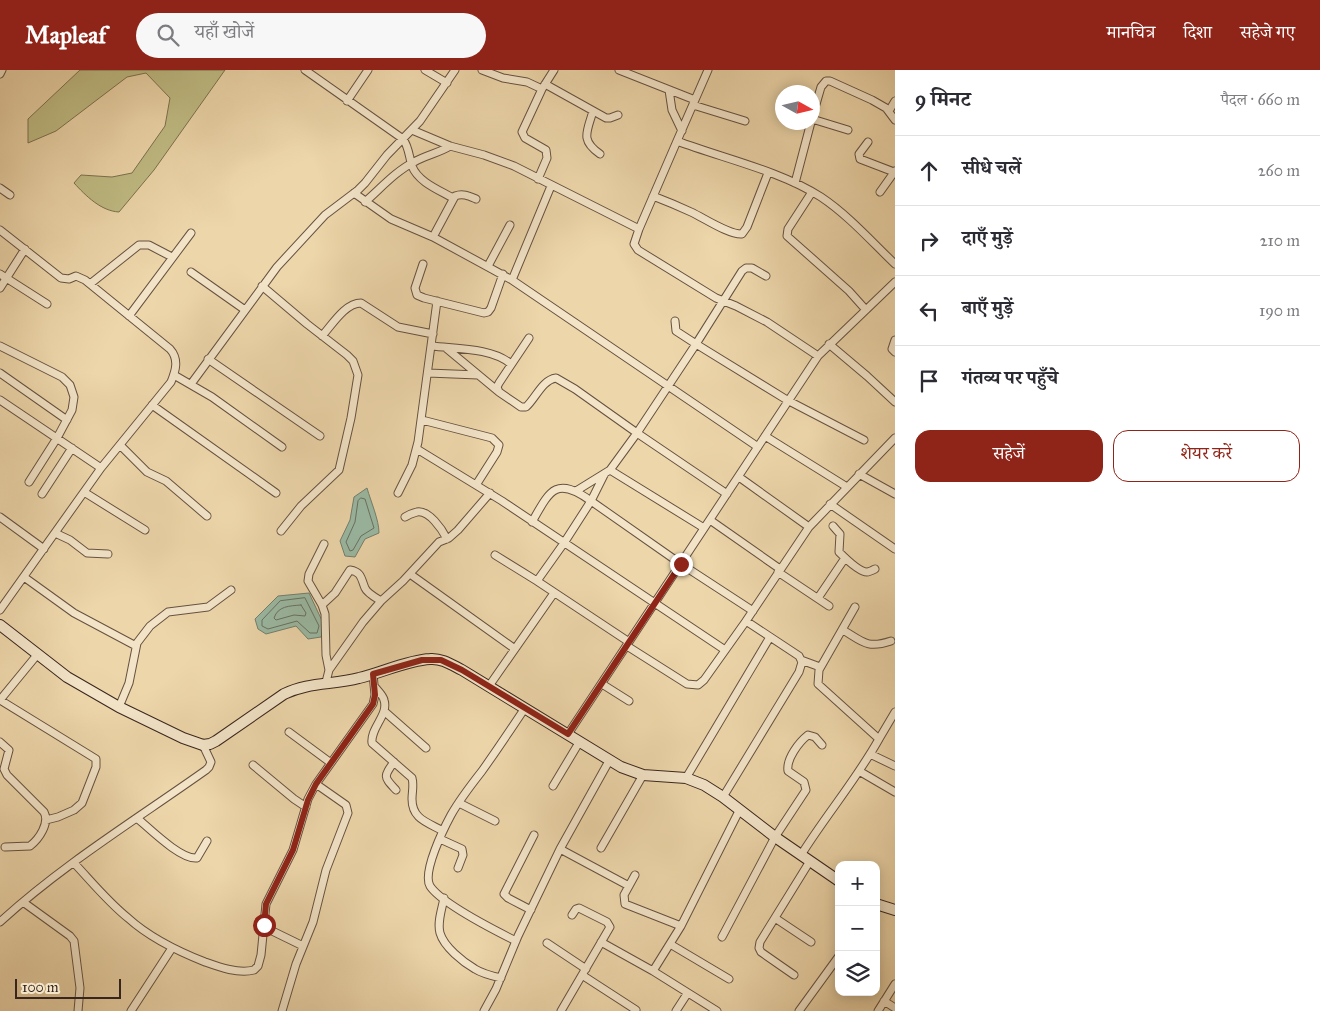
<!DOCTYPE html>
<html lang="hi">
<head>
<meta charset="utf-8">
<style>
	:root { --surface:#fff; --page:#f7f7f7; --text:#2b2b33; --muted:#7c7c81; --line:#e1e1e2; --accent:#8f2418 }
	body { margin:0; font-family:"IM FELL Great Primer","Noto Serif Devanagari",serif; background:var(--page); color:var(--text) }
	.controls { position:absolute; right:15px; bottom:15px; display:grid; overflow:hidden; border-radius:10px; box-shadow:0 2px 12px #0003 }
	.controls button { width:45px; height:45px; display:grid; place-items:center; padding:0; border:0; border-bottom:1px solid var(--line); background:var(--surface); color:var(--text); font:25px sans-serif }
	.compass { position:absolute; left:775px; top:15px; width:45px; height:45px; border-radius:50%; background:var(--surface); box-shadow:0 2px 12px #0003; rotate:98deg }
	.scale { position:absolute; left:15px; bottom:12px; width:106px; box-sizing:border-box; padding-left:5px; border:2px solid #38261e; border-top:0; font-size:14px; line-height:18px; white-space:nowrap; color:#38261e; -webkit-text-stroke:4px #f3e4c8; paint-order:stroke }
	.stop { position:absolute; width:15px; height:15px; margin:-11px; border:4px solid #8f2418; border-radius:50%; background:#fff }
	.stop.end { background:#8f2418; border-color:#fff; box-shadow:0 1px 5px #0008 }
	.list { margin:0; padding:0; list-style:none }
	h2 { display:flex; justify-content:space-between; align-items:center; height:65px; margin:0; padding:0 20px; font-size:21px }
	h2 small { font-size:16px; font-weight:400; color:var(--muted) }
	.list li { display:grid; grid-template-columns:32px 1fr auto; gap:15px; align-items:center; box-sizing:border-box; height:70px; padding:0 20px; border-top:1px solid var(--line) }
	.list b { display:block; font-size:19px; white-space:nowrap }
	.list em { font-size:16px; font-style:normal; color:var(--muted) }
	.actions { display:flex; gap:10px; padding:15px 20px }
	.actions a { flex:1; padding:11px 0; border:1px solid var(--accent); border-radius:15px; text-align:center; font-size:18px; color:var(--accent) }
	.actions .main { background:var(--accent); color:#fff }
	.icon { flex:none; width:28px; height:28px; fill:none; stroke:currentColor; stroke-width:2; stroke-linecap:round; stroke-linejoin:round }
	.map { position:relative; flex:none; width:895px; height:941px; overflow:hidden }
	header { display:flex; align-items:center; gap:30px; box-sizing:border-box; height:70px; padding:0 25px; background:var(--accent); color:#fff }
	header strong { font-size:24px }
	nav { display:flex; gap:28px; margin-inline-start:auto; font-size:18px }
	.search { width:350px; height:45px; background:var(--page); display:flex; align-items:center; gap:12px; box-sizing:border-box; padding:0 18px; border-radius:28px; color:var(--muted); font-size:19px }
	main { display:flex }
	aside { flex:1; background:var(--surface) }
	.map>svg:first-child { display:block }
</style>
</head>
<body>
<header>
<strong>Mapleaf</strong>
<div class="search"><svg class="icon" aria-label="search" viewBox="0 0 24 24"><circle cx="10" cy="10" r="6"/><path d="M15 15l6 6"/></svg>यहाँ खोजें</div>
<nav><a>मानचित्र</a><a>दिशा</a><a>सहेजे गए</a></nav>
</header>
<main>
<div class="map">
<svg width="895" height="941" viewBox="0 0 895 941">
	<rect width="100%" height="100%" fill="#edd6aa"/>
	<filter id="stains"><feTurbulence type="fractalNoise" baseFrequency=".004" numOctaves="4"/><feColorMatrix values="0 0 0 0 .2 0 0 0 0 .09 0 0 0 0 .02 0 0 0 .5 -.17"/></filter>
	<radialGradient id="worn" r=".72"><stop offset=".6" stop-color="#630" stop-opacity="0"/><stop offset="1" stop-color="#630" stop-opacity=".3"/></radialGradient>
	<path fill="#c0bc84" stroke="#7c7151" d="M80,0H225L154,100L119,142C101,141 86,126 74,113L81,105L112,107L132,103L165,56L170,28L146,3L127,7L56,61L28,73V49Z"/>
	<path fill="#9abaa4" stroke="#737f6e" d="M367,418C371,432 379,450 379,463L365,469L355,487L345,486L340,471L350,450L354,427Z
		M309,523L325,557L321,567L308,569L296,556L266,564L258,559L255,549L278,526Z"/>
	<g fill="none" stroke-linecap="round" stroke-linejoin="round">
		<path stroke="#697061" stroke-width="1" d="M361,428L365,429L374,458L361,466L353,480L350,481L346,472L355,452L358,431Z
			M305,528L319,556L317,563H310L297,551L268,559L262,556V550L280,531Z
			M301,535L306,543L305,546L294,545L276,550L274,548C278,536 289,536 301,535Z"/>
		<defs>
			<path id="street" d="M305,0L403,69C409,77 409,87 412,96C418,112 439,120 453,128
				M425,0L447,13
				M482,0L503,8L527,12L542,19
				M619,0L695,30
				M708,0L677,71C722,88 781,101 821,127C848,145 871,171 895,194
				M0,4L2,0
				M545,14L606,48H610L618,45
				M669,20L672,40L682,61
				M347,31L368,0
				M693,35L745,51
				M593,41C587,62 580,70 600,84
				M889,41L895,31
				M812,48L821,17L826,11H830L872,30L886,38L895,50
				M812,49L848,60
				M412,60L450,76
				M868,72L859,84L860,89L894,102
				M538,109L547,88L546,80L525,68L522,62L542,19L554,0
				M795,113L811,52
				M0,118L10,125
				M812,122L788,159L787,166L849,221L866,240
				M880,122L895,101
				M354,123L391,149L433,167L512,210L758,377
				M653,126C666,131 678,136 691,142C704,148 729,165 742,164L747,157L768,103
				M365,132C381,118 396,101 414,92C426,85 439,83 450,76L484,85L514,96L639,159L634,174L638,180L716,228L736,236L767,252L818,286
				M639,159L677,71
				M0,160L61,208L69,209L76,206L85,210L170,279C179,289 176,300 171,312L101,398L0,540
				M433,167L455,126C463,123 469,126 476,129
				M423,194L415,218L417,225L424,228L484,243L488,242L491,238L503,204
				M488,196L510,155
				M191,202L245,240
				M0,204L47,234
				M512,210L551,116
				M90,214L139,175H149L172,187
				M262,216L307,254L347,285L353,291L358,305L351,348L339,400L301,436L281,461
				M0,218L25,179
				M129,246L191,163
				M675,251L676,261L696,274L742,201L746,198H752L766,206
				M322,266C332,255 345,233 361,233L398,257L433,264
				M529,268L499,313L497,317L499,322L521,337H526C536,328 542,310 556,308L575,319L637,363L610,400L576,421
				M895,270L892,279L895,282
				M829,274L867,306L895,332
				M0,276L62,307L70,315L74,327L72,340L57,368L29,412
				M432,276C457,279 492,278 511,294
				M446,278L499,322
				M208,289L320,366
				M0,303L67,350
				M428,303L478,305
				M174,305L212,327L282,377
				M191,314L277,197L325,145L358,120L365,113L387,85L420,51L455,0
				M0,330L101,398
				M152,335L276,423
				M422,350L492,368L499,375L497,382L476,415
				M765,366L847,417
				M120,375L147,402L166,411L207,446
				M417,379L502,431L725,580
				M610,400L704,458
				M859,404L895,424
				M739,407L809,457
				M84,422L145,460
				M398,423L412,395L418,372L437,231
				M42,424L72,378
				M727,424L637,363L696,274L787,330L864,370
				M830,434L895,479
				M0,447L44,479
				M405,447C408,445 413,443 417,442C429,440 442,459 447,469
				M710,450L780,499
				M532,452C550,420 556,406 591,431L604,405
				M833,456L840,464L839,482C844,487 859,502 867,502C869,502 873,500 875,499
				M55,463L70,470L87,483L108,484
				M324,474L309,504L308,511L322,535L325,544L326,585L329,600L326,612
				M495,485L537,511
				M778,502L829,536
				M410,504L515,579
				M24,507L74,543L136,576
				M818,528L845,488
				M322,535L335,523L350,500C362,502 361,509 365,518C367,523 376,528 381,531
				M843,560C863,572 867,579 891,571
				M629,572L537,511L564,473L591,431L681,494L753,541
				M627,576L687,614L698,615L704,610L746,551L809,457L895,368
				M801,590L820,597
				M329,600L363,552L381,531L403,511L439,472L449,468L458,460L490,423
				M602,614L629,631
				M489,616L554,523
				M375,617C378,621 383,625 384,630C389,645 370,658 372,673L412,708C414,715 412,722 412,729C412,749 427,752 443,761
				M0,630L96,689V697L82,733L74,740L58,747L46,750
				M0,630L37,585
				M119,637L129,613L137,573L150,556L168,542L208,537L231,520
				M384,641L426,678
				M289,662L331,693
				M568,664L818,286L895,212
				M879,669L895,642
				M0,672L9,680L4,699L7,705L44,742C50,753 39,769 30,776L5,777
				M870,684L895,696
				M394,692C383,707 384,707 396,720
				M253,695L294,729L306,737
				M859,701L895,722
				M686,708L770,567
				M553,716L580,671
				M723,727L799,602L802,592L799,586L746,551
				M459,733L495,751
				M138,749C150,759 181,790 197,788L207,771
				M440,769L462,779L463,785L458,798
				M601,778L643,705
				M560,779L629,816
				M801,785C826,745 856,710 879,669L818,614L819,600L855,537
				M74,793C91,811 108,832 128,848C150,868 177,881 205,892C219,897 238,904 254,900L258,896L261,885L266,834L293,780L308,729L316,714L373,634L375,625L373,604
				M635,805L624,825L625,834L681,856
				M444,828C442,839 437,852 440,863C444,877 463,892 475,899C483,904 492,906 501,908
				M23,832L70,866L74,871L80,918L78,941
				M531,840L508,828L504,824L534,765
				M775,848L811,872
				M0,852C62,795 137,749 206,700L209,697L211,692L203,675
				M264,857L303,876
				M722,867L775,767L806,720L804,712L788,701C786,689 799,672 808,665L815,667L822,675
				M516,871C496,861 441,833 430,816C422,802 444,758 451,745C460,729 471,715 482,701C497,680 511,659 525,638
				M601,872L653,901L717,941
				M547,873L586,899
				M670,874L729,909
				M653,901L681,856L739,741
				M582,905L636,940
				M794,905L761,882L759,878L760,872L810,791
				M884,931L895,938
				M131,941L172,878
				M282,941L296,894L313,852L326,800L348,743L346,735L316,714
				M484,941L496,919L518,866L560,779L609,691
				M561,941L610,857L607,852L579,838L576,839L572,845
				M676,941L687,924
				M799,941L839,886
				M878,941L895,914"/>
			<path id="secondary" d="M0,555L67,607L119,637L183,668L203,675L210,674L216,671L284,624C308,612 333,615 359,608C381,603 408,590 430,589C442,588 452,595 462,600L621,697L643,705L686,708L704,715L723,727L775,767L839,811
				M876,834L895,840"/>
		</defs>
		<use href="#street" stroke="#655241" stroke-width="9"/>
		<use href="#secondary" stroke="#38261e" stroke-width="12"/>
		<use href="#street" stroke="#f3e4c8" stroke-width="7"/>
		<use href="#secondary" stroke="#f3e4c8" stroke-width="10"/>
	</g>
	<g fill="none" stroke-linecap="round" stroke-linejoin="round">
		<path stroke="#8f2418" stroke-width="6" d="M264,855L266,834L293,780L308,730L316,714L373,634L375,625L373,604L422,590H441L462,600L568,664L681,494"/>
	</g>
	<rect width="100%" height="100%" filter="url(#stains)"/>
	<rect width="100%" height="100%" fill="url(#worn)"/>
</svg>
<div class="controls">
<button>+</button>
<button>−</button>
<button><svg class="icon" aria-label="layers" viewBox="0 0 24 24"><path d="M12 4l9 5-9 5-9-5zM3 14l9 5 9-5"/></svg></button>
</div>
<svg class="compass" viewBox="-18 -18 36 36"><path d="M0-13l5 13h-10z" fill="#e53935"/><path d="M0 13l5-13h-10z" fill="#7c7c81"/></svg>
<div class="scale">100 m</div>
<div class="stop" style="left:264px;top:855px"></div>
<div class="stop end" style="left:681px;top:494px"></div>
</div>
<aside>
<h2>9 मिनट<small>पैदल · 660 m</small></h2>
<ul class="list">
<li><svg class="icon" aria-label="ahead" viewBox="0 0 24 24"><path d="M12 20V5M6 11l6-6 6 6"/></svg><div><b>सीधे चलें</b></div><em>260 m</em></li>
<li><svg class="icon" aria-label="right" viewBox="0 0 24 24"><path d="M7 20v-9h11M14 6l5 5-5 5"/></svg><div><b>दाएँ मुड़ें</b></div><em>210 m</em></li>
<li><svg class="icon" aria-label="left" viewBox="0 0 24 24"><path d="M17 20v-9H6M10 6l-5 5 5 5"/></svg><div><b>बाएँ मुड़ें</b></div><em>190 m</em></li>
<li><svg class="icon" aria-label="arrive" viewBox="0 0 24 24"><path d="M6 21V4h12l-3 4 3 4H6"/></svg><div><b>गंतव्य पर पहुँचे</b></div></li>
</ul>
<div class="actions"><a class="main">सहेजें</a><a>शेयर करें</a></div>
</aside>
</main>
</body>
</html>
